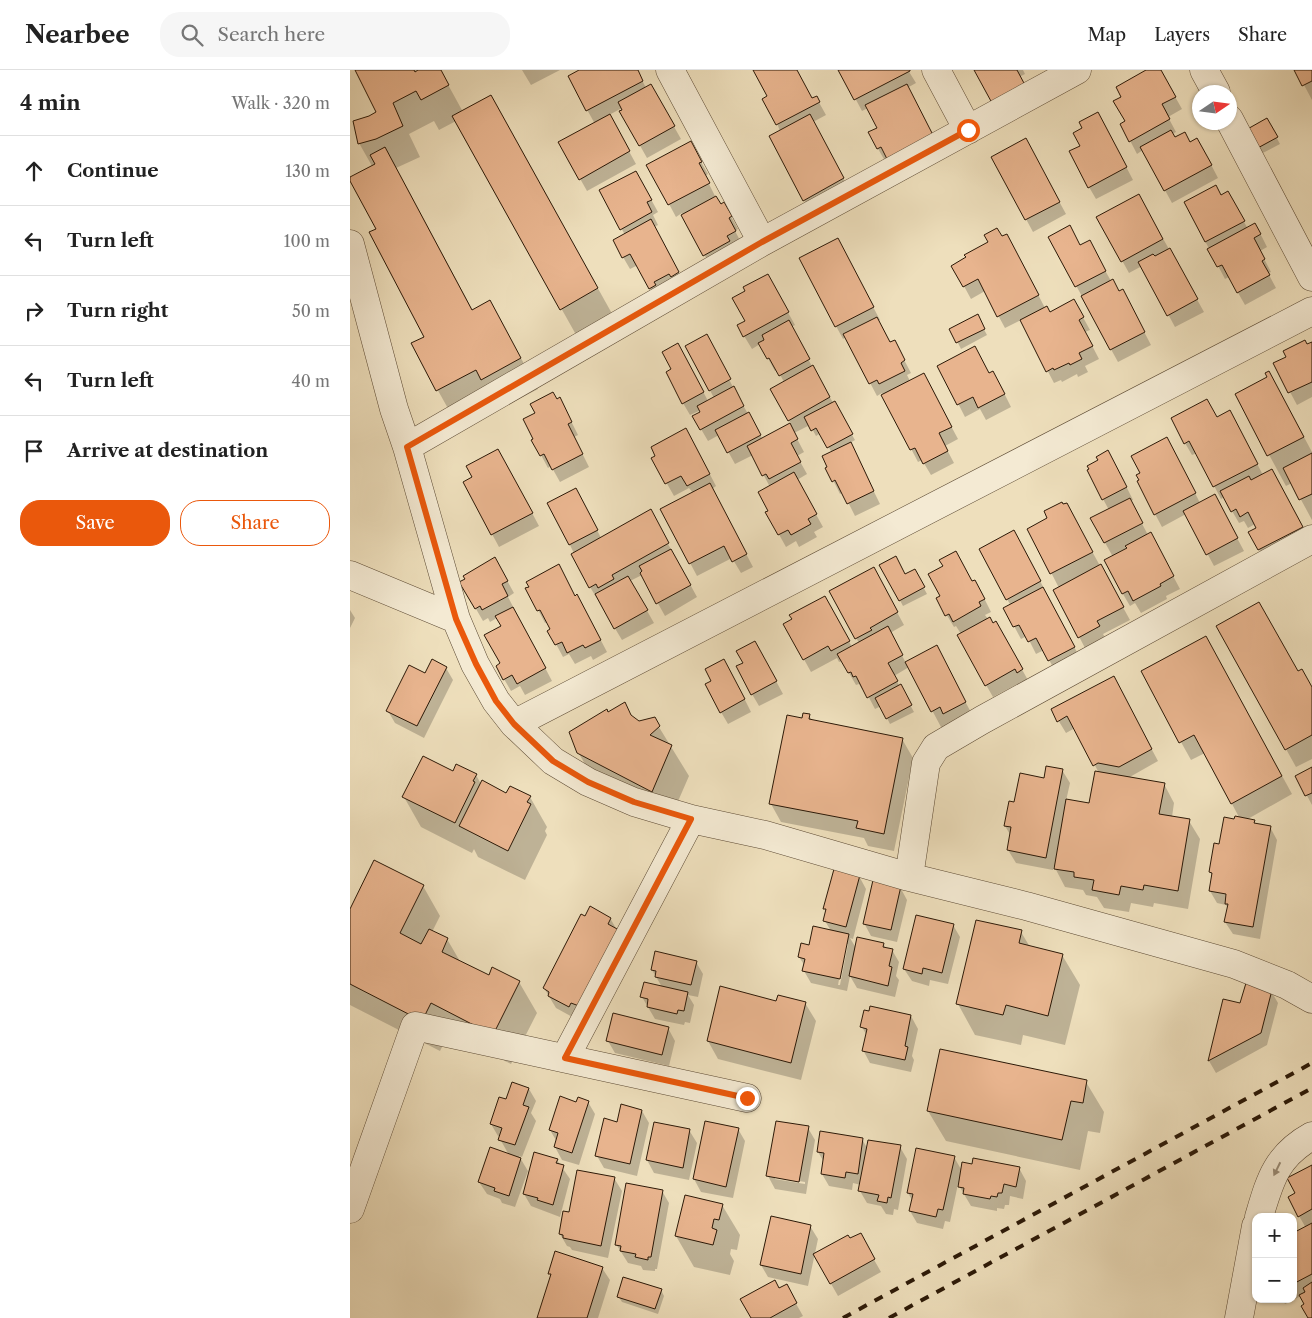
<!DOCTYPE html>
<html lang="en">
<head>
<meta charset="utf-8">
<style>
	:root { --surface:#fff; --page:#f6f6f6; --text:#222; --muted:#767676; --line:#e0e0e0; --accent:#ea580c }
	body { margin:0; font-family:"Libre Caslon Text",serif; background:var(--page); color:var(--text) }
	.controls { position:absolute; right:15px; bottom:15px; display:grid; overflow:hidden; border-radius:10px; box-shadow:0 1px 4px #0004 }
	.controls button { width:45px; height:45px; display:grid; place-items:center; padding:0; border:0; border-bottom:1px solid var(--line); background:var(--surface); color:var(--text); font:25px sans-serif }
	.compass { position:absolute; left:842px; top:15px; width:45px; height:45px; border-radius:50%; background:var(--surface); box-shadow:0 1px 4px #0004; rotate:77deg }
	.stop { position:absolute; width:15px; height:15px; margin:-11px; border:4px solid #ea580c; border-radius:50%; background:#fff }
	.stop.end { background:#ea580c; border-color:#fff; box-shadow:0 1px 5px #0008 }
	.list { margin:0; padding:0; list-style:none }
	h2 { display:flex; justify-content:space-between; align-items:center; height:65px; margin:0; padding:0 20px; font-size:21px }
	h2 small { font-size:16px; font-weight:400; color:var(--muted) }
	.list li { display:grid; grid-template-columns:32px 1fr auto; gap:15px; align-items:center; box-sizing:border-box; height:70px; padding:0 20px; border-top:1px solid var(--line) }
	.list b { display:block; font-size:19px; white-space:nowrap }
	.list em { font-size:16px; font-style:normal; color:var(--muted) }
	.actions { display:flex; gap:10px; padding:15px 20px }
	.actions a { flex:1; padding:11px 0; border:1px solid var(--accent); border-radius:20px; text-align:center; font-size:18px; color:var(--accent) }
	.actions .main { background:var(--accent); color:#fff }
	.icon { flex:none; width:28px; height:28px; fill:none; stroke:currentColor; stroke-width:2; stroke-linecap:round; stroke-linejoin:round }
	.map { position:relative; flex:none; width:962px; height:1248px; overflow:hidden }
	header { display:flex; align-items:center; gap:30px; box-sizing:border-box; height:70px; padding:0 25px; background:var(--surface); border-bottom:1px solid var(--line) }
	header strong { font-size:24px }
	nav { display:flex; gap:28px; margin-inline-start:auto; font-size:18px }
	.search { width:350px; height:45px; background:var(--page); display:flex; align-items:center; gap:12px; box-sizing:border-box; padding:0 18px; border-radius:20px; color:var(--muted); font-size:19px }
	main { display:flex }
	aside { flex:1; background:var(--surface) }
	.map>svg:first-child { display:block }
</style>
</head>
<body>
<header>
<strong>Nearbee</strong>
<div class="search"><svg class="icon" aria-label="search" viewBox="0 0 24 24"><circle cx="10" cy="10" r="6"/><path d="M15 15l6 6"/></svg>Search here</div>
<nav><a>Map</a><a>Layers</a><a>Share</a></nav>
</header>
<main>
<aside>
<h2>4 min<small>Walk · 320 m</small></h2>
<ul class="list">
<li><svg class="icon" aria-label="ahead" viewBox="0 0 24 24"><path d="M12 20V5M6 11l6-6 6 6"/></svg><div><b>Continue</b></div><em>130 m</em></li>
<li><svg class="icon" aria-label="left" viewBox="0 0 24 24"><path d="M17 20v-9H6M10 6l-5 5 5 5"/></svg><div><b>Turn left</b></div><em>100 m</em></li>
<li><svg class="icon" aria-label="right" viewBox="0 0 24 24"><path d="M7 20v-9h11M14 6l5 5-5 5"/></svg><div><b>Turn right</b></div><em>50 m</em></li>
<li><svg class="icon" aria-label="left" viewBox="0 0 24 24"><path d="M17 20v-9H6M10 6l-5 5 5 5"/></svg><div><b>Turn left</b></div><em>40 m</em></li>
<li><svg class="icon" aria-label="arrive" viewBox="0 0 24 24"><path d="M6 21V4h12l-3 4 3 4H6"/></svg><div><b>Arrive at destination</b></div></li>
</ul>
<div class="actions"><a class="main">Save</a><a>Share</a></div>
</aside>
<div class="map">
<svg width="962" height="1248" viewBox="0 0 962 1248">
	<rect width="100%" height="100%" fill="#eedfbc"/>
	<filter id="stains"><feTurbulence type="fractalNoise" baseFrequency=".004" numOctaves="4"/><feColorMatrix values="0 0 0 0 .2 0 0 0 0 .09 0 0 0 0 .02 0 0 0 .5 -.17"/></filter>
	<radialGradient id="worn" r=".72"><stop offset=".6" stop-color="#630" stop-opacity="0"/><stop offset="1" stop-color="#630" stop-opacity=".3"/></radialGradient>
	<path fill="#0003" fill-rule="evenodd" d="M6,0H90L113,42L158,57L265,249L229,270L106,51L89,60L84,51L59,64L70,87L46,98L123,241L140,232L188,319L150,339L144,330L105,351L62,274L76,267L27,159L22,96L9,73L20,47L28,42Z
		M172,0H210L181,15Z
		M232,0H287L296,18L301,16L331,69L297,88L271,42L274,40L272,38L259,45L286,94L237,121L210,73L245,54L219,7Z
		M404,0H447L462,30L466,27L476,45L463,52L500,121L461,142L454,130L418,27Z
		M490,0H558L566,13L557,18L589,78L535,91L519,63L528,58L518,38L512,41Z
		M625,0H673L675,4L669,7Z
		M799,0H810L832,39L818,47L826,62L822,64L825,69L840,74L854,81L868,108L822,133L793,80L787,84L772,55L777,52L773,27Z
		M946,0H962V30Z
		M917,50L930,74L909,85L896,61Z
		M755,56L783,110L746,129L739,117L732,76L734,58Z
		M682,82L716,144L683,162L643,88Z
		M347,85L358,104L355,106L365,126L371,136L374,134L388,159L385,161L392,174L361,197L332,143L326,147L319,134Z
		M286,102L308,142L303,145L308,155L304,157L335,215L307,231L288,195L280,199L273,187L275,165L251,121Z
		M877,122L898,159L905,155L912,167L917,177L910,181L921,202L918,203L926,218L895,235L879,207L875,209L835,133L871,126Z
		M796,138L854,242L825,257L792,196L779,203L748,147Z
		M651,168L664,178L695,238L700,243L724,231L740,260L735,262L749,289L735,296L738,302L728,307L727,304L712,312L711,310L704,313L671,250L655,258L635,221L621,229L603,196Z
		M700,168L730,177L739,172L761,211L779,233L801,275L768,292Z
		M494,182L530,250L527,251L540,274L551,284L561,303L557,305L560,311L580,317L608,369L595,376L604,393L581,405L572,390L568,392L532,323L527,326L496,267L493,269L486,256Z
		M417,205L445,255L441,257L465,302L505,370L500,373L530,434L505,446L493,422L490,424L477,398L482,383L471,363L466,366L460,355L444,363L454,382L447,386L457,404L447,410L473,457L464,462L467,467L449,477L446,471L436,477L417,443L420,441V417L403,385L385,394L369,365L358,371L351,359V340L340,345L333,333L335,287L358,331L364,328L337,276L363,278L386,323L413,370L441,354L422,319L434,312L427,299L425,301L410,274L402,279L388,256L397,252L396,221Z
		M630,252L637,265L611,279L601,259Z
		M962,273V327L947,335L925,294Z
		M589,296L639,305L650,315L661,337L636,350L630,339L615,347Z
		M919,302L962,382V450L942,413L936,416L886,324L919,307Z
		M216,341L228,365L224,367L239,397L210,412L201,396L198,398L183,370L187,344Z
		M867,348L886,354L913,405L929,413L959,470L916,492L900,463L908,459L905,454L898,458L894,451L889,453L874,427L871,429L847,383L842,385L835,373Z
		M343,372L366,416L362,419L403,497L391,503L382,488L347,506L312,440L343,423L339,418L324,426L303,389Z
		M824,381L850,433L871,438L894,481L864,496L836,444L812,457L788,412L790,411L792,404Z
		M155,392L189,456L149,477L114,412Z
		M765,394L783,430L780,431L798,465L807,476L830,519L816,526L817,529L791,543L785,533L780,536L773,524L756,491L763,487L742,449L759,440L753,429Z
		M233,432L251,468L300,441L347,527L315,546L292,505L280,511L304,553L272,570L240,517L220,475Z
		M723,447L780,550L753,564L756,569L736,580L705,520L709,518L679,459L699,448Z
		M671,474L731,590L706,603L694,580L686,584L677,566L671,569L655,539L661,536L657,529Z
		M145,489L164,523L158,527L202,611L175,625L170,616L161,621L154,609L152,594V557L147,548L140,552L138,548L133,551L111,513Z
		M531,495L555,505L564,500L577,524L553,536Z
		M530,511L554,555L540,563L556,593L586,577L632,663L599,672L559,597L544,606L564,642L540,654L531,636L525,639L514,618L512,619L509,614L506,615L492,591L489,592L487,588L461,602L435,555L475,527L502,577L509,573L481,522Z
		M622,513L632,524L641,542L635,545L638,549L643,555L646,553L679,612L676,614L673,611L643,627L608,566L611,564L606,556L604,557L587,529Z
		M177,519L225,527L234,538L257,582L243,590L241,586L225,594L219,584L213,587L199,561L202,560L198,552L195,553Z
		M0,540L5,548L0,558Z
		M412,585L433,624L409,636L402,624Z
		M866,585L942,724L896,750L904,751L906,755L920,757L927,770L910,869L883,864L875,852L878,838L876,835L867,833L860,821L863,807L860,802L870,776L885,751L890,749L855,683L841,690L792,602Z
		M96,598L103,610L74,668L45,653L38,641L75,605Z
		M381,602L401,642L378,654L371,642Z
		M947,603L962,618V689L946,697L936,679Z
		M770,620L808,691L778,708L814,714L824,733L822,747L839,751L850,769L838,839L804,833L803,837L781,833L779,842L754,838L747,827L736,825L733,820L715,817L704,796L703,800L666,793L658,780L661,766L655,756L695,709L712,700L720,713L716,731L740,735L749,703L725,658L716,663L702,640Z
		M258,643L282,647L289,652L304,649L339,706L319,752L246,713L228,682Z
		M459,646L463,651L552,669L563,688L544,781L518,776L514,768L431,752L421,734L453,650Z
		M962,699V735L947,707Z
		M126,705L131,714L157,724L180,727L197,757L195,761L197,765L175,810L128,787L124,779L122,783L71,757L54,727Z
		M509,806L516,819L503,869L500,868L506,878L533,874L536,878L542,880L549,892L546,906L549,910L545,927L507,918L500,906L497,921L461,913L454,901L455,896L449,887L481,861L475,851L477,843L475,839ZM496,874H498L490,915H488Z
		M73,816L90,846L82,862L97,869L111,893L139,907L169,912L187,943L161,994L99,963L90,981L0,935V841Z
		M550,817L557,830L547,872L521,866L514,853Z
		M260,848L275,874L226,949L206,938L194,918Z
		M603,855L610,867L598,914L580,910L579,916L562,911L554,899Z
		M671,862L680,877L712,885L730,915L715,975L673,965L671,975L625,965L608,934Z
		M346,892L353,904L348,927L338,925L344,935L340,953L335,952L334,955L305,949L292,927L312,917L302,900Z
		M921,921L928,933L917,975L866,1003L859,991L874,931L891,935Z
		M455,933L466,951L451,1010L368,989L358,971Z
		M561,946L568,959L562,986L564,990L561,1002L520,993L513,980L517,966L512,957Z
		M318,958L325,971L319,996L265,983L258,971Z
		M736,1012L754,1042L750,1063L738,1061L730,1100L596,1071L578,1041Z
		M179,1019L186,1031L181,1043L186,1051L172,1087L169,1086L178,1101L165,1137L152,1133L150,1129L137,1124L129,1112L159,1085L150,1069L151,1067L148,1066L141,1054L157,1031Z
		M238,1032L245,1044L229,1095L212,1090L205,1077L207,1072L200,1060L227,1033Z
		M292,1041L299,1053L287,1106L254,1098L247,1086Z
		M305,1053L339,1060L347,1073L339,1110L304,1103L297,1090Z
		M458,1058L465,1070L456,1124L425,1119L418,1106ZM425,1107L455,1112V1114L425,1109Z
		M388,1059L395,1071L383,1128L351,1122L344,1109Z
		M512,1069L517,1078L550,1077L557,1089L548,1140L544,1139L543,1145L536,1144L531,1136L517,1133L510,1121L511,1115L503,1113L502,1120L479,1116L472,1104L474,1092L468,1082Z
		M604,1087L612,1101L623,1095L669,1098L676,1111L673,1129L660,1126L659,1135H655L654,1139L647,1138V1141L621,1136L608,1114L600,1152L595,1151L593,1159L567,1153L560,1141L562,1130L558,1123Z
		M207,1090L220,1109L210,1147L181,1136L174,1124Z
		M962,1097V1248H959L953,1236L956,1235L951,1226L935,1234L932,1229H943V1164L956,1158L949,1146L947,1124Z
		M264,1108L272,1121L258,1188L222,1180L220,1177L217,1176L210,1164L220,1144Z
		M312,1121L319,1133L307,1199H305V1201L293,1200L291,1196L278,1193L266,1174Z
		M372,1135L390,1165L387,1180L381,1179L380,1184L384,1191L380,1205L344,1197L326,1166Z
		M460,1156L468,1169L458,1216L418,1207L411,1195Z
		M510,1165L531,1202L488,1226L464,1184Z
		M252,1198L260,1210L248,1248H188L201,1207L200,1203Z
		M436,1216L453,1246L449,1248H402L392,1229L429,1220Z
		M311,1220L314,1226L308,1244L272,1232L268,1226Z"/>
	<path fill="#e8b48e" stroke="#2c1907" d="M5,0H64L65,2L68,0H91L99,15L71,30L66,21L43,33L53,56L26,69L8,74L3,51L19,46L26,42Z
		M229,0H288L293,11L236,41L218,6Z
		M403,0H447L462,28L467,26L470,32L426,55L412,29L417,26Z
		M488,0H560V1L504,30Z
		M624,0H667L675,15L642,33Z
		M796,0H811L826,27L812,34L820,49L779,72L770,54L775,51L763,31L771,27L766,17Z
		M944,0H962V11L952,16Z
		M301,14L325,56L289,76L269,41L272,40L268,32Z
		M557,14L583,65L537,89L531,77L527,79L518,62L527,58L515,35Z
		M141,25L248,218L210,240L102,46Z
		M748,42L777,97L738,118L719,81L730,76L723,63L732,58L729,52Z
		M260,44L280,81L229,110L208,72Z
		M460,44L494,108L453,131L419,66Z
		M917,48L928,67L904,80L894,61Z
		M821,60L825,67L835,62L840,72L847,68L862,95L814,121L790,77Z
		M676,68L710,132L675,150L641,87Z
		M341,71L352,92L349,93L360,113L318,135L296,95Z
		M35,77L122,240L140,230L171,288L131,310L126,300L86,321L61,273L74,267L19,162L26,159L0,111V107L25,94L20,85Z
		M286,101L302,130L297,132L302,142L270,160L249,120Z
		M866,115L871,125L878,121L895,151L855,172L834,132Z
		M789,124L813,169L771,192L746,147Z
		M366,126L371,134L374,132L382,146L379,148L386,161L377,166L380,171L353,186L331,145Z
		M301,149L329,202L321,207L319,204L304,212L306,215L299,219L280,184L272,188L263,170Z
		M905,153L911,164L904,168L915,189L912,191L920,205L887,223L872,195L867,197L857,179Z
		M720,155L730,175L740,170L756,201L725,217L698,167Z
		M647,158L652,166L657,164L689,225L647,247L628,209L613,217L601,196L616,187L614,185L638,172L634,165Z
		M488,168L524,237L485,257L449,188Z
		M820,178L848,229L817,246L788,192L803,184L805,186Z
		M418,204L439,242L393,267L387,255L395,251L382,228L395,221L393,217Z
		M763,209L769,221L773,219L795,262L760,280L731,226Z
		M724,229L734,247L729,250L743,276L729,283L732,289L720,295L719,293L704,300L703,298L696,302L670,250L697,236L700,242Z
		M628,244L635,259L606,273L599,259Z
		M527,247L540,272L545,270L555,290L551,293L555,301L529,314L527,310L519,314L493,264Z
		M439,250L460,289L429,306L419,288L417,289L408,273L414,270L412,265Z
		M357,264L381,309L359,321L335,276Z
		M955,270L957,274L962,272V312L938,323L923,293L936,287L933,281Z
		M328,273L354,322L332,334L316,302L321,299L312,282Z
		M625,276L639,303L643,301L655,324L628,338L623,327L607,335L587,296Z
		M463,295L480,327L438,351L420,319Z
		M919,301L954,367L917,386L885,324L917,307L915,303Z
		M574,303L602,357L589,363L598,381L573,394L565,378L560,380L531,325Z
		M384,316L394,336L350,360L342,346L350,342L347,336Z
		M203,322L207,329L210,327L222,352L218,354L233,384L202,400L194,384L190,386L181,370L183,369L173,349L185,343L180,334Z
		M857,329L867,347L880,340L908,394L863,417L839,371L834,374L821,348Z
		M485,331L503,364L477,378L466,358L461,361L454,347Z
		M399,342L411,365L377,383L365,360Z
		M440,353L448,369L441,373L451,392L419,409L416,404L412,406L397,376Z
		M336,358L360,404L337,416L331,406L315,414L301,388L305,386L301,377Z
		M817,367L846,423L804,445L787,411L789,410L786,405L790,403L781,386Z
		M501,372L524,421L497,434L485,410L482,412L475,398L477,397L472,386Z
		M148,379L183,443L141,465L113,412L122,407L116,396Z
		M758,380L777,417L752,430L737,400L739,399L737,396L748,390L746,387Z
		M962,383V424L949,430L933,398Z
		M922,399L953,457L908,480L898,462L906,458L898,442L890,447L886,439L881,442L870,421L899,406L901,410Z
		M444,402L467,444L458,449L461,454L441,465L438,460L428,465L415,442L418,441L408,422Z
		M360,413L397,484L382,492L374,476L339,494L310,439Z
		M226,418L248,460L219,475L197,433Z
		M865,424L888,468L856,485L833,441Z
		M780,428L793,453L754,473L740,448Z
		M712,432L713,434L717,433L743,482L700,504L677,459L697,448L694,441Z
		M301,439L319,473L262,505L264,509L248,518L246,514L239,518L221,484Z
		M664,460L691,511L656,530L629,479Z
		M801,462L824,506L810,514L811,516L783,531L778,521L772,524L754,490L777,478L775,476Z
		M321,479L341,515L306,534L290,503L292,501L289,496Z
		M606,481L622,511L625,510L635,529L629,532L631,536L603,552L599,544L595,546L586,528L590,526L578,504L593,496L589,490Z
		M546,486L555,504L565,499L575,517L549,531L529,495Z
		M145,487L158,511L152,514L158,526L132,540L130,536L125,539L109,512L115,509L113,506Z
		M209,494L225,526L227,524L251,570L235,578L233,575L217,583L212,572L205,575L197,561L200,559L190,540L187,541L175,518L179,517L176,512Z
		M751,494L774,537L747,551L750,556L728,568L703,520Z
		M524,497L548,542L520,558L522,560L505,569L479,521Z
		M278,506L298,540L264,559L245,524Z
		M693,517L725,577L698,591L686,568L678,572L669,555L663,557L653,538Z
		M475,526L500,571L481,581L478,576L453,590L433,554L442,549L439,545Z
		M909,532L948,601L952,599L962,617V665L935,680L866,556Z
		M163,537L196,598L167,614L162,605L153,610L146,596L150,593L134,565L151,556L145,546Z
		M640,547L643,553L646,551L673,599L667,603L665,599L635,616L607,565Z
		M538,556L553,585L538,593L548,611L517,628L506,606L503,607L501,602L498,603L487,584Z
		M856,566L932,706L881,734L844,665L829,673L791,601Z
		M405,571L427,611L401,625L386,596L393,593L386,581Z
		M587,575L616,632L593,644L590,637L581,642L555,592Z
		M82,589L97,597L67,656L36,641L59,595L75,603Z
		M374,589L395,629L370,643L355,614L361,611L355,599Z
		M764,606L802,679L769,697L748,693L743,696L717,646L707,652L701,639Z
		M551,614L562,635L536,649L525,628Z
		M275,632L281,645L289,651L305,647L310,656L300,665L322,675L302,722L227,683L219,662L257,639L258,642Z
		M453,643L460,644L459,649L553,668L534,764L506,758L508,751L419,734L437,645L452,648Z
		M73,686L103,701L106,694L127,704L123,711L125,712L105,753L52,727Z
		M696,696L713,699L696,788L657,780L661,757L654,756L659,731L664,732L670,703L694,708Z
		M962,697V723L955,726L945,706Z
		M745,701L815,713L809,744L840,749L828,821L794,815L793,820L771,816L769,825L742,820L744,810L724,807V802L704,799L716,729L739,733Z
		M132,710L156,723L160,716L181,726L177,732L181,734L158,781L109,756Z
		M885,746L905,750L904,753L921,756L903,857L874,852L878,834H875L876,824L859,821L862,803L859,802L864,773L869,774L874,747L884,749Z
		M24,790L74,815L50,863L71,874L79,859L98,868L92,882L139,905L142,897L170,911L143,965L81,933L72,951L0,914V839Z
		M484,799L510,805L496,857L473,851L476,839H473Z
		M523,810L551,816L541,860L513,854Z
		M240,836L261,848L258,854L269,860L229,936L221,933L219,937L198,926L199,922L193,918L231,844L235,846Z
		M566,845L604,854L592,903L573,898L572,904L553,899Z
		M626,850L672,860L669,873L713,884L698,946L656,935L653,945L606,934Z
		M463,856L499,864L490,909L452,901L455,889L448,887L451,873L459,875Z
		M507,867L534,873L533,877L543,879L539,896L542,897L538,916L499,906Z
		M305,881L347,891L341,915L305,907L306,901L301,900Z
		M294,912L338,922L334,941L328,940L327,944L297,937L298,929L290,927Z
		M896,913L922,920L911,963L858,991L873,929L890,933Z
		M370,916L426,931L428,925L456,932L441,993L357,971Z
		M520,936L561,945L555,976L558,977L555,990L512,981L517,959L510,957L514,940L519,941Z
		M263,943L319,957L312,985L256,971Z
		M590,979L737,1010L733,1033L721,1031L712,1070L577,1041Z
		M162,1012L179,1018L173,1035L179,1037L165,1075L148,1070L152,1058L140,1054L149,1027L156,1029Z
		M210,1026L226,1032L228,1027L239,1031L222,1083L204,1077L208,1063L199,1060Z
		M271,1034L292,1040L280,1094L245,1086L254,1048L267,1052Z
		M355,1051L389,1058L376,1117L343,1109Z
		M426,1051L459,1056L449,1112L416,1106Z
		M304,1052L340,1059L333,1098L296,1090Z
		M470,1061L513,1068L508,1104L496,1102L495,1108L471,1104L474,1083L467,1082Z
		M518,1070L551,1075L541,1128L538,1127L537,1133L527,1131L529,1125L508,1121Z
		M140,1077L171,1088L159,1126L144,1121L145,1118L128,1112Z
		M566,1078L605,1086L593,1140L588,1139L586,1147L559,1141L563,1124L557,1123Z
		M184,1082L208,1089L206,1093L214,1095L203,1135L187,1130L188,1128L173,1124Z
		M623,1088L670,1097L666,1117L654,1114L652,1123H648L647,1127L641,1126L640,1129L613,1124L614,1118L608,1117L612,1092L622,1094Z
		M962,1095V1139L948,1147L938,1127L945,1123L937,1108Z
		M227,1100L265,1107L251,1176L213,1168V1165L209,1164L213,1141L219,1142Z
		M276,1113L313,1120L301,1187H298V1190L285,1187L286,1184L270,1181L271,1176L265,1175Z
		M335,1125L373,1134L369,1150L364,1149L362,1158L367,1160L363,1175L325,1166Z
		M421,1146L461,1155L451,1204L410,1195Z
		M962,1153V1204L943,1214V1163Z
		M511,1163L525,1189L480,1214L463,1184L498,1165L500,1168Z
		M205,1181L253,1197L237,1248H187L201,1204H198Z
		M273,1207L312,1219L305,1239L267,1227Z
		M425,1210L429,1218L437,1214L447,1233L420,1248H401L390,1229Z
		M962,1212V1248H958L951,1236L954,1234L949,1225L955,1222L953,1218Z"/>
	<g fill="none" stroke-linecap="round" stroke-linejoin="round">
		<defs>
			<path id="minor" d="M320,0L412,172
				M586,0L618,60
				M854,0L866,22
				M879,49L962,207
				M0,174L44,339L57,377L106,549L125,594L146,631L164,654L203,691L238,712L284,732L341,749L415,765L559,807L676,836L884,894L937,915L962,929
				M57,377L412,172L727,0
				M0,505L106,549
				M164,654L962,241
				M559,807L576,693L586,677L632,650L962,469
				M215,988L341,749
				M0,1139L65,956L397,1028
				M909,1147C920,1110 926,1086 962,1066
				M889,1248L906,1156"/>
		</defs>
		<use href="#minor" stroke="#5c4a34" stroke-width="29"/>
		<use href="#minor" stroke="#f4ead3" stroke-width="28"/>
		<path stroke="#2c1907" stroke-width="4" stroke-dasharray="9 9" stroke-linecap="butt" d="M493,1248L962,993
			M539,1248L962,1018"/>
	</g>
	<defs><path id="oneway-solid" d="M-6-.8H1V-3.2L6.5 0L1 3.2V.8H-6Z" transform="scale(1.25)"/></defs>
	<use fill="#9a8c77" href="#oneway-solid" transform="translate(927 1099) rotate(116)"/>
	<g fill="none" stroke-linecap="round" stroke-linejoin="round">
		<path stroke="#ea580c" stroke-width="6" d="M397,1028L215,988L341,749L284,732L238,712L203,691L164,654L146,631L126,594L106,549L57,377L412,172L618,60"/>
	</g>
	<rect width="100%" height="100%" filter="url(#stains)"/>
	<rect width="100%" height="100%" fill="url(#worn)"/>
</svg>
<div class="controls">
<button>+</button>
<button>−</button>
</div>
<svg class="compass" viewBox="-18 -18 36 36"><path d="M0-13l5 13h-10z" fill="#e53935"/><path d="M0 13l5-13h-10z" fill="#767676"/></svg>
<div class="stop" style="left:618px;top:60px"></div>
<div class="stop end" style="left:397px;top:1028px"></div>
</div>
</main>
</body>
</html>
